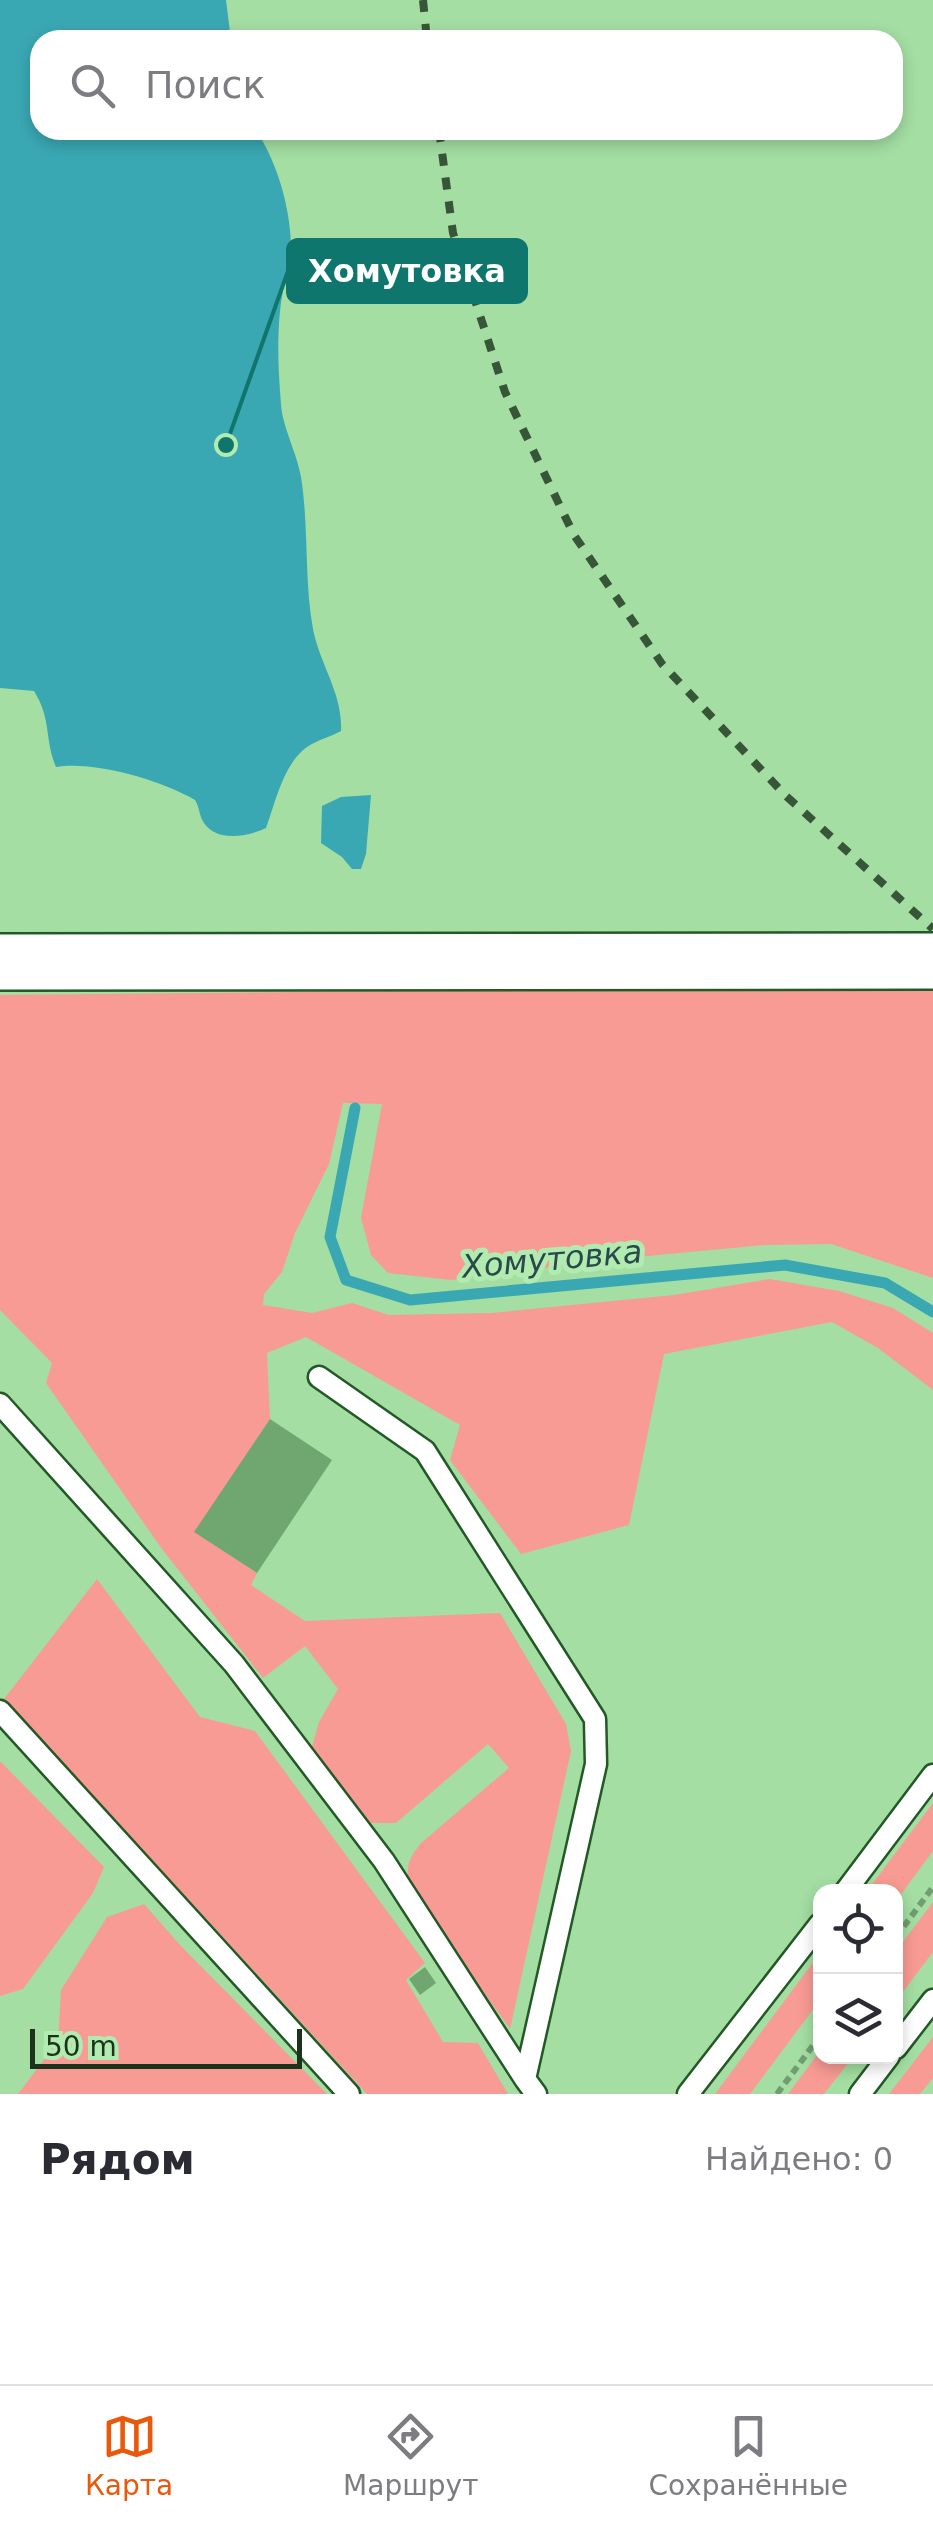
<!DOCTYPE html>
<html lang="ru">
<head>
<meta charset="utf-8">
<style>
	:root { --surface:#fff; --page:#f2f2f3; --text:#2b2b33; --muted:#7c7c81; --line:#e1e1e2; --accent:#ea580c }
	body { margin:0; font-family:"DejaVu Sans",sans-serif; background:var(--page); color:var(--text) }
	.controls { position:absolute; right:30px; bottom:30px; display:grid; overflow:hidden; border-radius:20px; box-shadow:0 5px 15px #0003 }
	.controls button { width:90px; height:90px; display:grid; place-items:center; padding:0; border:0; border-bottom:2px solid var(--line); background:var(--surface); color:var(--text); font:50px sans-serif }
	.scale { position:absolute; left:30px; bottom:25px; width:272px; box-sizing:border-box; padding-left:10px; border:5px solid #1b321b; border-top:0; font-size:28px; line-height:35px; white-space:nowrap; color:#1b321b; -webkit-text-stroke:8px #b1ebb0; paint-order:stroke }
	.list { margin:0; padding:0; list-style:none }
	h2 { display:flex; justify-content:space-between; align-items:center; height:130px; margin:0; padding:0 40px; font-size:42px }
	h2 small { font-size:32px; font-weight:400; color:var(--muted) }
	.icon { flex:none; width:55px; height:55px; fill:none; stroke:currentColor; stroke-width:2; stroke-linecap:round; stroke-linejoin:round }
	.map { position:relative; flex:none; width:933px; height:2094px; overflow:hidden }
	.search { position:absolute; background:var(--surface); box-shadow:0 5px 15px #0003; left:30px; right:30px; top:30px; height:110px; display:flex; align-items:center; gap:25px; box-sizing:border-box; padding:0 35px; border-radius:30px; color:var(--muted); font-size:38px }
	.sheet { height:290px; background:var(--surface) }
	nav { display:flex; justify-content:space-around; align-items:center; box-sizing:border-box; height:140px; border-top:2px solid var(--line); background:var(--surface); font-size:28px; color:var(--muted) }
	nav a { display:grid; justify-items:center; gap:5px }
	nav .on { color:var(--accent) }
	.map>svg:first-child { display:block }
</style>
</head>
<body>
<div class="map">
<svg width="933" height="2094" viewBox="0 0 933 2094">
	<rect width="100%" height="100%" fill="#a4dea3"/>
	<path fill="#f89b94" d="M933,986V1278L831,1244L765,1245L605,1260L451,1280L388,1273L371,1255L361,1218L382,1104L343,1103L329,1164L295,1233L282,1272L264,1294L263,1305L312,1313L352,1303L389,1315L491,1313L674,1295L770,1279L839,1291L893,1308L933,1333V1390L878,1348L832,1322L664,1354L629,1525L521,1554L450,1460L460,1425L306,1337L267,1353L270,1419L195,1532L257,1573L251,1585L305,1621L500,1613L566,1724L571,1751L510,2029L412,1892C404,1871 407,1860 421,1843L509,1768L488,1744L396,1823H363L311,1750L319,1722L338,1689L305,1646L263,1678L162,1549L46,1383L52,1363L0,1310V995Z
		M97,1579L200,1717L255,1731L425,1963L406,1980L443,2042L478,2043L508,2094H367L4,1699Z
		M0,1761L104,1867L93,1893L23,1989L0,1996Z
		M933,1803V1851L896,1901V1892L867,1891Z
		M933,1902V1952L896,2001V1951Z
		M144,1904L181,1946L327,2094H18L58,2041L61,1990L107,1917Z
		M820,1953V2000L750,2094H715Z
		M933,2037V2078L920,2094H889Z
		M820,2051V2056L853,2057L824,2094H788Z"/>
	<path fill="#3aa8b3" d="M0,0H226L231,40H40V130H256C280,167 293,217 291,261C290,271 285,280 283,290C276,327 278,368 281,404C282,426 297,453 301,477C309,527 304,580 313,629C320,665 343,694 341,731C332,736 321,739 312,744C284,759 276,801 266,828C249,836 217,843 204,823C199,816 200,808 195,800C160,780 96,761 56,767C44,738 52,720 34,691L0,688Z
		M371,795L366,854L361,869H352L342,857L321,843L322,806L341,797Z"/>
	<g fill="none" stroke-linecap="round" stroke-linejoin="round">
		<path stroke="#3aa8b3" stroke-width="11" d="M355,1108L330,1237L346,1280L410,1300L785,1265L885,1283L933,1312"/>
	</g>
	<path fill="#70a770" d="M270,1419L332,1460L257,1573L194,1532Z
		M425,1967L436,1983L420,1995L409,1979Z"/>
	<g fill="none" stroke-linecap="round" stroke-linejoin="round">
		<defs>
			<path id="lane" d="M319,1377L425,1451L595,1719L596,1764L525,2079L536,2094
				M0,1404L234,1664L384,1861L525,2079
				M0,1711L349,2094
				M845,1892L933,1775
				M896,2048L933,2000
				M688,2094L820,1924
				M860,2094L889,2056"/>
			<path id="secondary" d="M0,962L933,961"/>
		</defs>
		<use href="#lane" stroke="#235926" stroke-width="25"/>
		<use href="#secondary" stroke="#235926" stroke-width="60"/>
		<path stroke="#719d70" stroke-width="6" stroke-dasharray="8 5" stroke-linecap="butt" d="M896,1937L933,1887
			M777,2094L820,2036"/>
		<use href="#lane" stroke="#fff" stroke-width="20"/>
		<use href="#secondary" stroke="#fff" stroke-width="55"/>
		<path stroke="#375537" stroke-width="8" stroke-dasharray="12 12" stroke-linecap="butt" d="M423,0L427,40
			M439,130L453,233L505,392L574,535L662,664L785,795L933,929"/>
	</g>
	<g text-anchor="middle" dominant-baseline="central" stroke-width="10" stroke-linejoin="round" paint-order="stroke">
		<g font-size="32" font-style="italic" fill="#29494d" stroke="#b1ebb0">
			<text transform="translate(552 1259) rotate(-5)">Хомутовка</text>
		</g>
	</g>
	<path fill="none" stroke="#0f766e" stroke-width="4" d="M226 445L288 271"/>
	<circle fill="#0f766e" stroke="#b1ebb0" stroke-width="4" cx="226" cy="445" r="10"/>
	<rect fill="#0f766e" stroke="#0f766e" stroke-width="4" x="288" y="240" width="238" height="62" rx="10"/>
	<g font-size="32" text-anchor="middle" font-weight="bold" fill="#fff">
		<text x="407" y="282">Хомутовка</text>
	</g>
</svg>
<div class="controls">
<button><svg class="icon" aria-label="locate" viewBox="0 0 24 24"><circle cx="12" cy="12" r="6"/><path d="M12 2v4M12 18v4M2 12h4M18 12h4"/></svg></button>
<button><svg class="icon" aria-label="layers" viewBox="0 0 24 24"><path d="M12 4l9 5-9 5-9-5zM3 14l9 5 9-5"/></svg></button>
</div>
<div class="scale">50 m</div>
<div class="search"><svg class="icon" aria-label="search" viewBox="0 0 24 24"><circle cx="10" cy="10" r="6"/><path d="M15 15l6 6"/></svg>Поиск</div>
</div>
<section class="sheet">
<h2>Рядом<small>Найдено: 0</small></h2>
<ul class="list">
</ul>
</section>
<nav>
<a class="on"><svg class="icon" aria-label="map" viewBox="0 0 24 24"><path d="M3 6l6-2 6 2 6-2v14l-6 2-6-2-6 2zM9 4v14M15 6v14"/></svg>Карта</a>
<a><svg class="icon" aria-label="directions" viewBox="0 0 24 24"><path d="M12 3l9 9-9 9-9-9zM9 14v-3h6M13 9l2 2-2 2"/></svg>Маршрут</a>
<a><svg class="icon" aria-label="saved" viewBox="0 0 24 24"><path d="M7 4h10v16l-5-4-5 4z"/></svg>Сохранённые</a>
</nav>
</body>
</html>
